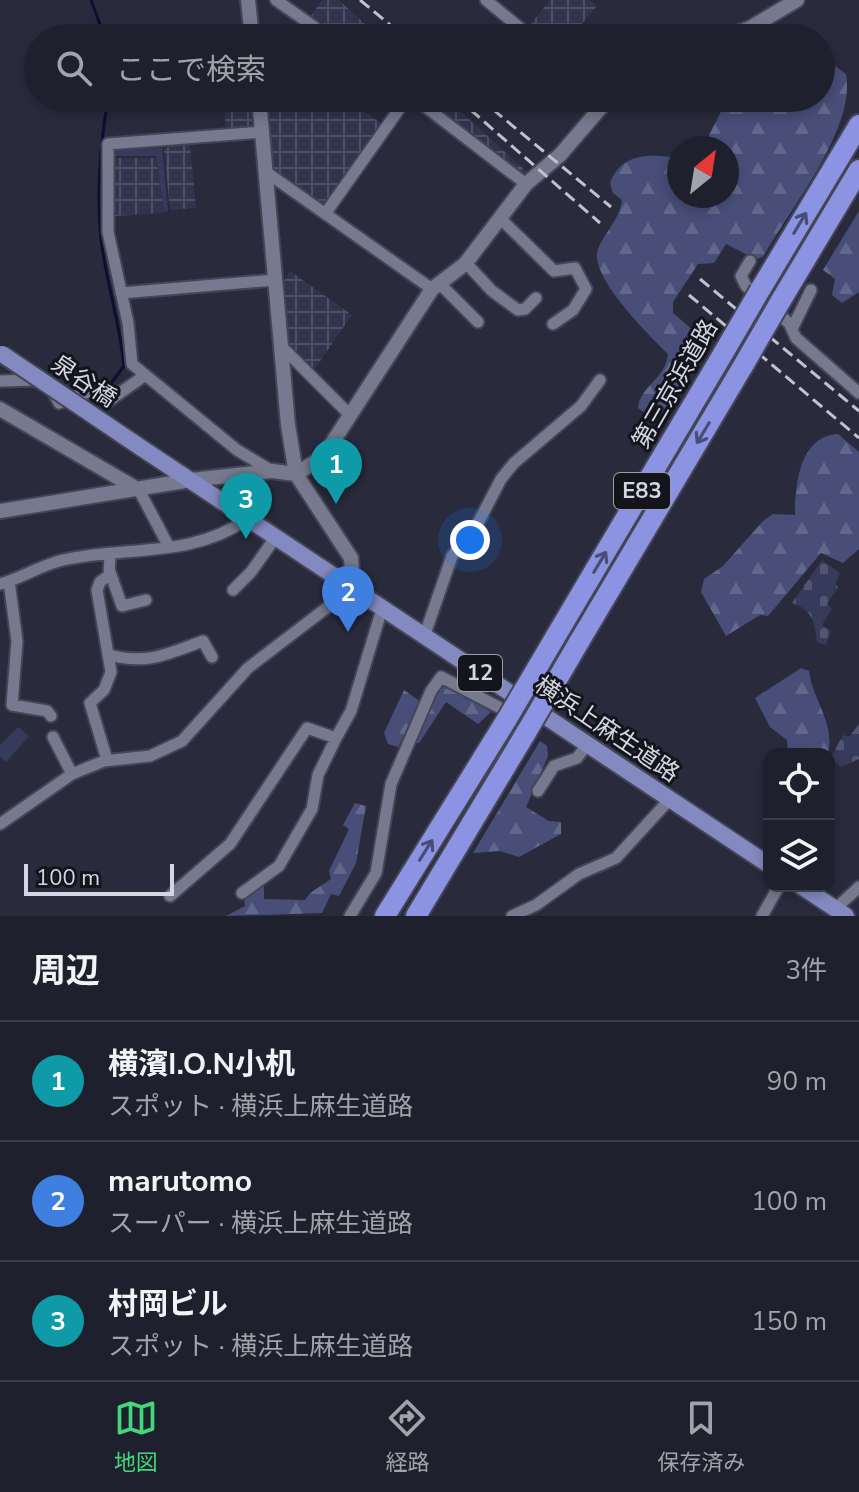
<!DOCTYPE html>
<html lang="ja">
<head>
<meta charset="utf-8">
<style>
	:root { --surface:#1f202e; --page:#272836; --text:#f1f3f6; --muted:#a1a3aa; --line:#3c3e4a; --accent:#42d77b }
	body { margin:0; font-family:"Nunito Sans","Noto Sans JP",sans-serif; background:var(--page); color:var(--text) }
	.controls { position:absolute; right:24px; bottom:24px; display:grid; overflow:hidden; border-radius:16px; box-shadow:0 4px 12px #0003 }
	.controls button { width:72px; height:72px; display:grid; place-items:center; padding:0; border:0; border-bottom:2px solid var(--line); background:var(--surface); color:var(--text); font:40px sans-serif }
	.compass { position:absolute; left:667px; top:136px; width:72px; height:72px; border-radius:50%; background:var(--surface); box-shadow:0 4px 12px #0003; rotate:30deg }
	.scale { position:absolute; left:24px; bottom:20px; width:150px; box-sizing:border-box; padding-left:8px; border:4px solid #d4d6e2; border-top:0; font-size:22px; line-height:28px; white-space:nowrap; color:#d4d6e2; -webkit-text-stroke:6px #13141c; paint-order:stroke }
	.you { position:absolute; left:470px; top:540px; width:28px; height:28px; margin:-20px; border:6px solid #fff; border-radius:50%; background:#1a73e8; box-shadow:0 0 0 12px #1a73e833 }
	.badge { display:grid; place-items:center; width:52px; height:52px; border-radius:50%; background:var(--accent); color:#fff; font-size:26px; font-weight:700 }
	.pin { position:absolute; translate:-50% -66px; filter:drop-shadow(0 2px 4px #0008) }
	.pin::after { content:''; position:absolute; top:42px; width:28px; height:24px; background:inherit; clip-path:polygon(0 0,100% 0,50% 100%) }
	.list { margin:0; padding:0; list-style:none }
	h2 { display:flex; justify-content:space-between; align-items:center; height:104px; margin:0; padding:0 32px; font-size:34px }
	h2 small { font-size:26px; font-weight:400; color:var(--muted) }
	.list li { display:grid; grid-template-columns:52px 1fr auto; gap:24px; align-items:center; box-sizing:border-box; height:120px; padding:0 32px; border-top:2px solid var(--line) }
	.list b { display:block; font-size:30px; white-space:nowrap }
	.list p { margin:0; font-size:26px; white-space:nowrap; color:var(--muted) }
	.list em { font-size:26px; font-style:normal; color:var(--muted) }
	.icon { flex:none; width:44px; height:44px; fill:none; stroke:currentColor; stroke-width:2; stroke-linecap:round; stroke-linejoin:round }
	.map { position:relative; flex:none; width:859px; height:916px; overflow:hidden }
	.search { position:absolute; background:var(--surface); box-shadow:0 4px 12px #0003; left:24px; right:24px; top:24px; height:88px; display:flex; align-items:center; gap:20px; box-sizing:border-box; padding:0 28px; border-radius:44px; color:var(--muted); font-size:30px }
	.sheet { height:464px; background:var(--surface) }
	nav { display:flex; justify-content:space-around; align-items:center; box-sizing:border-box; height:112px; border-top:2px solid var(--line); background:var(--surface); font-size:22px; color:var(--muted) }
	nav a { display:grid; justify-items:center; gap:4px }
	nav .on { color:var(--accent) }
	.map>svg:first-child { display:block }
</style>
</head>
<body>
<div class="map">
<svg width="859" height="916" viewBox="0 0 859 916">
	<defs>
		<pattern id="industrial-grid" width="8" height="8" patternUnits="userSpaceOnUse" patternTransform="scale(2)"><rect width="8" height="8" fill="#31344c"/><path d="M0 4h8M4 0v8" fill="none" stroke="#4e5166"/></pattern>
		<pattern id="forest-firs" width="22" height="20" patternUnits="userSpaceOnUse" patternTransform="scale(2)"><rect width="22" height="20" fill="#494e79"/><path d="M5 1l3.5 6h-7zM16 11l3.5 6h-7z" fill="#62678c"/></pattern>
		<pattern id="cemetery-stones" width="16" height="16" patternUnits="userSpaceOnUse" patternTransform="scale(2)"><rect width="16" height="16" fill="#363a5b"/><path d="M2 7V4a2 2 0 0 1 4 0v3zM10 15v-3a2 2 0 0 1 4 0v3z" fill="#525672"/></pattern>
	</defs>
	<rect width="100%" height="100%" fill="#292b3d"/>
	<path fill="url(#industrial-grid)" d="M322,0H339L380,38H336L309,19Z
		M550,0H590L597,6L570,38H541L529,26Z
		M223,98H251L253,127L226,129Z
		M267,98H345L382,124L324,207L273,173Z
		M420,98H446L529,174L523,178Z
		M190,145L196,208L170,210L164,148Z
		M115,158H156L164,213L115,216Z
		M290,271L352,315L314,370L288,345L283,282Z"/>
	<path fill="#363a5b" d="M162,148L168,211L164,212L156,156H114L115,150Z
		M18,727L29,736L6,762L0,757V745Z"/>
	<path fill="url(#forest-firs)" d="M831,63L846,74C856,129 789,210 763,257L756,259L726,244L714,263L698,264L673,302V313L701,337L704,347L661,415L652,418L638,408C640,386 665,380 668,354C650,336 588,276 598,249C605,232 620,219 622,200L613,193L610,183C622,152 650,154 679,158V196H727V148H696L706,141L728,98H821V65Z
		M859,211V292L842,303L832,295L835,279L823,270Z
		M838,434L859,452V549L843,563L821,553L768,616L760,615L726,636L701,592L704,579L723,566L763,521L773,514L795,515C795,484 800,436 838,434Z
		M801,668L809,671C813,701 835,722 828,754H788L787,740L770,727L755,698Z
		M439,685L449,686L491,712L478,724L446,702L419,743H414Z
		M404,690L421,702L398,747L388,744L384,733Z
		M540,741L547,746L548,756L526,807L549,821L561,822V834L519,857L500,851L473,853Z
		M355,803L366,806L356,863L339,896L331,894L322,913L226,916L245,906L244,897L264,886V899L305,900L310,893L331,879L329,871L349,829L343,825Z"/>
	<path fill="url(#cemetery-stones)" d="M822,560L840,573L835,584L838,587L827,604L832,609L822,625L831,631L826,645L817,642C814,622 814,611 792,603Z
		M859,724V759L841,767L830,759L843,735L849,737Z"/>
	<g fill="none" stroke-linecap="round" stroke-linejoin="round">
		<path stroke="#0e0d32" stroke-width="3" d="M91,0L105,38
			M103,394L124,366C120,323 106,282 101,239C96,191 100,145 108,98"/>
		<defs>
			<path id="minor" d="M276,0L330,38
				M486,0L532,38
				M414,98L526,184
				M262,132L108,144V232L128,323L132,364L237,450L272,471
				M266,172L432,289
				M325,214L407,98
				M502,220L554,271L575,268L586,289L573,310L553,324
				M750,261L741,276L746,286L789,323L796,338L859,393
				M466,263L492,291L518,310L525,309L536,298
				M440,284L478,322
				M121,293L275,280
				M792,329L811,290
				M281,346L350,415
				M0,381L37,380
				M51,388L59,403L88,392L110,400L144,376
				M139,490L169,547
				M110,572L122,606L146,600
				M9,581L17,641L12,705L47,711L51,716
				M0,584C22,578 41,565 63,560C125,546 193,558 247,519
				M233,590L251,572L275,538
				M424,637L452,556L476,527L501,479L514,463L581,406L600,380
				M109,655C148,665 167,654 203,641L212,657
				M53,737L72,774
				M107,760L90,703L104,690L111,672L97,590L100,582L109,575L110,555
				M538,791L554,766L577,758L586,746
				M0,824L72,774L104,761L150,756L182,741L248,668L329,606L346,585
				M242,893L279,866L312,809L318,775L336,738
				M170,896L230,844L307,728L336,738L351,711L382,609
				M835,909L859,887
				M350,916L376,873L391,784L431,691L441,677L512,714
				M512,916L536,905L579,874L616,858L670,799
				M762,916L779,886"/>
			<path id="tertiary" d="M248,0L252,38
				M724,38L750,28L797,0
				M259,98L288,425L296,474L351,558L352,572L346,585
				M0,409L139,490
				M0,511L191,480L272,471L296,474L323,457L432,289L465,264L526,184L560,155L609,98"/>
			<path id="primary" d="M140,447L769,865
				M801,886L846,916"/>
			<path id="motorway" d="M760,290L859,125
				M780,302L859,170
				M560,629L724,352
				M579,642L743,366
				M385,916L507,719
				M416,916L527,731"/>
		</defs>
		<use href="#minor" stroke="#444655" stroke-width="15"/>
		<use href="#tertiary" stroke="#444655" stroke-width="18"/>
		<use href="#primary" stroke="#444655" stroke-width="20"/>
		<use href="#motorway" stroke="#444655" stroke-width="24"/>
		<use href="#minor" stroke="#777a8f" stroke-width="11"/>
		<use href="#tertiary" stroke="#777a8f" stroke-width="14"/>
		<use href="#primary" stroke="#8489c1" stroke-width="16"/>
		<use href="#motorway" stroke="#8c93e3" stroke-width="20"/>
		<path stroke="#c0c2cf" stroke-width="3" stroke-dasharray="12 6" stroke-linecap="butt" d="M360,0L406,38
			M457,98L600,223
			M479,98L611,207
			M700,279L859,411
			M689,295L859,438"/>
		<defs>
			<path id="primary-bridge" d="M2,354L140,447"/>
			<path id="motorway-bridge" d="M724,352L760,290
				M743,366L780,302
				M507,719L560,629
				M527,731L579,642"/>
		</defs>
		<use href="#primary-bridge" stroke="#444655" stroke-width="20" stroke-linecap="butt"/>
		<use href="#motorway-bridge" stroke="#444655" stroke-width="24" stroke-linecap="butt"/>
		<use href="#primary-bridge" stroke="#8489c1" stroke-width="16"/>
		<use href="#motorway-bridge" stroke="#8c93e3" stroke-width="20"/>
	</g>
	<defs><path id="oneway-shaft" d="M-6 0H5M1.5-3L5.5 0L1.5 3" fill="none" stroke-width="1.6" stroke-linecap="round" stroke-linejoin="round" transform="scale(2)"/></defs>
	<g stroke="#494d76">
		<use href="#oneway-shaft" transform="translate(800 223) rotate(-59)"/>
		<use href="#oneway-shaft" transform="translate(703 433) rotate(121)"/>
		<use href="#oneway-shaft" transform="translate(600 562) rotate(-59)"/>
		<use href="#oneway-shaft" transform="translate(426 850) rotate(-58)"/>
	</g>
	<g text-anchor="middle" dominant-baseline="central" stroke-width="6" stroke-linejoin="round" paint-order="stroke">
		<g fill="#13141c" stroke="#9a9ca7" stroke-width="2">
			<rect x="614" y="473" width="56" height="36" rx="6"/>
			<rect x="458" y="655" width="44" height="36" rx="6"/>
		</g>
		<g font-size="22" font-weight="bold" fill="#d4d6e2">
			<text x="642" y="491">E83</text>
			<text x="480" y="673">12</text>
		</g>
		<g font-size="24" fill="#d4d6e2" stroke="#13141c">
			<text transform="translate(84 381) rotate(34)">泉谷橋</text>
			<text transform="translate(675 384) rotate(-60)">第三京浜道路</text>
			<text transform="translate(607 729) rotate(34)">横浜上麻生道路</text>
		</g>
	</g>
</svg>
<div class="controls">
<button><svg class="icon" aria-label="locate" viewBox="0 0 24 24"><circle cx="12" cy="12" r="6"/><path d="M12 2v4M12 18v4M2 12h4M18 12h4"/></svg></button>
<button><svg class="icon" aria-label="layers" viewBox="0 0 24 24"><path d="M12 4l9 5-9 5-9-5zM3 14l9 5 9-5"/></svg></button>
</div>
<svg class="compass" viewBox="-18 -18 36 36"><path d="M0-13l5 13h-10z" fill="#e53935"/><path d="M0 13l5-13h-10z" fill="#a1a3aa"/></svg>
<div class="scale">100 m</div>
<div class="you"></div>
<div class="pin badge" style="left:336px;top:504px;background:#0f9aa8">1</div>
<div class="pin badge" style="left:348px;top:632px;background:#3f7fe0">2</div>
<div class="pin badge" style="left:246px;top:539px;background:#0f9aa8">3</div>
<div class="search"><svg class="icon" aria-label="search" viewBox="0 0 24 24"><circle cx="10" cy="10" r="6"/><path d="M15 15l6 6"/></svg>ここで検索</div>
</div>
<section class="sheet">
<h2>周辺<small>3件</small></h2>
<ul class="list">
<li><span class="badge" style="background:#0f9aa8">1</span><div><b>横濱I.O.N小机</b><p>スポット · 横浜上麻生道路</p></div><em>90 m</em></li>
<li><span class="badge" style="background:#3f7fe0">2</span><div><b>marutomo</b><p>スーパー · 横浜上麻生道路</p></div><em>100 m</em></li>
<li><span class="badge" style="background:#0f9aa8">3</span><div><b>村岡ビル</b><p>スポット · 横浜上麻生道路</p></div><em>150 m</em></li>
</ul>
</section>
<nav>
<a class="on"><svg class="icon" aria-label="map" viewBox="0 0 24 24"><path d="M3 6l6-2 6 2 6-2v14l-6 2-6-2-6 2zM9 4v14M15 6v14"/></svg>地図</a>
<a><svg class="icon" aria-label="directions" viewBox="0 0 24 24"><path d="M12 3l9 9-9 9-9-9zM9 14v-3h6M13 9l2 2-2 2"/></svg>経路</a>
<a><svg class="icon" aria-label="saved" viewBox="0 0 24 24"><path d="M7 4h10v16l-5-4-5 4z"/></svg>保存済み</a>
</nav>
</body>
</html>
